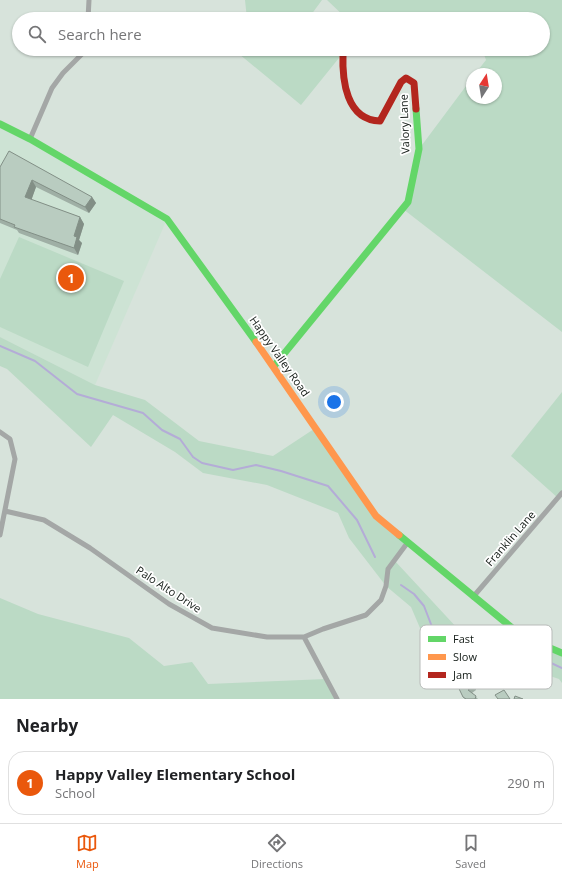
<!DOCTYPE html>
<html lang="en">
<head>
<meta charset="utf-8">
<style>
	:root { --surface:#fff; --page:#f2f2f2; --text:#202124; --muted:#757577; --line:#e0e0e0; --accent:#ea580c }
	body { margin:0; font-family:"Open Sans",sans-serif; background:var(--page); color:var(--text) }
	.compass { position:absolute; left:466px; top:68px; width:36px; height:36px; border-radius:50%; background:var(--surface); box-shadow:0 1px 3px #0004; rotate:12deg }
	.you { position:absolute; left:334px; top:402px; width:14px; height:14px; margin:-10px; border:3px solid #fff; border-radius:50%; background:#1a73e8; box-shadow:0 0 0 6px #1a73e833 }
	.badge { display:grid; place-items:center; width:26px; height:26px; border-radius:50%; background:var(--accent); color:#fff; font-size:13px; font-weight:700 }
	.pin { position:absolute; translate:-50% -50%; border:2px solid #fff; box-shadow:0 1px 4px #0006 }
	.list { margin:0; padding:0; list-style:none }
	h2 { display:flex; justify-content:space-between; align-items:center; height:52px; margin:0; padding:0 16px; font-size:17px }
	h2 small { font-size:13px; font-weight:400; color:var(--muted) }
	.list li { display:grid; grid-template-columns:26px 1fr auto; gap:12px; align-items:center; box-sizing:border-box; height:64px; margin:0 8px 8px; padding:0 8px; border:1px solid var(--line); border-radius:16px }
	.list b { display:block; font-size:15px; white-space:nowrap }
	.list p { margin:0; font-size:13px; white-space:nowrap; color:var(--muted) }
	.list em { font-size:13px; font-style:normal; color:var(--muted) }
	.icon { flex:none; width:22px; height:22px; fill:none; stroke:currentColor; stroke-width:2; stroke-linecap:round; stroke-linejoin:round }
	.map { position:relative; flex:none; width:562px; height:699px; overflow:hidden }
	.search { position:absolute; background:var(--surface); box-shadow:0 1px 3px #0004; left:12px; right:12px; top:12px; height:44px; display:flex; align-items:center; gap:10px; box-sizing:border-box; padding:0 14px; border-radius:22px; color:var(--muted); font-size:15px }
	.sheet { height:124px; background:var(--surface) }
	nav { display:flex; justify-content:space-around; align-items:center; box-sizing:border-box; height:56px; border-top:1px solid var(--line); background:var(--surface); font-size:11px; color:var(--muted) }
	nav a { display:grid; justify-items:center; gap:2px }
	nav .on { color:var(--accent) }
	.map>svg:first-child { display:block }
</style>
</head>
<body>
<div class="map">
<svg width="562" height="699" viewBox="0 0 562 699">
	<rect width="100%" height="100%" fill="#d7e3db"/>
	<path fill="#cde3d4" d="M0,124L167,219L95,385L0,337Z"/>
	<path fill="#bbdac5" d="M245,0H322L308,19H247Z
		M327,0H562V332L403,209L419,149L472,78V98H496V74H475L486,60L482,49H543V19H347Z
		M233,49H339L343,53L301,105Z
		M19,237L124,281L88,367L0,327V279Z
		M0,337L95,385L145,400L199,441L273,456L317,427L366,502L408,542L395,561L471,643L493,647L511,627L562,653V683L559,679L511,663L429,649L411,607L386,586L349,538L338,513L267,485L203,473L175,452L113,415L91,447L7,369L0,366Z
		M562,392V493L558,498L511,456Z
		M0,598L38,614L129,638L164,666L192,662L208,684L326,679L337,699H0Z"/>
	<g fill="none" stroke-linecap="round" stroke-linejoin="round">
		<path stroke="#b4acd7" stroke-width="2" d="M0,346L35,361L77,394L143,413L162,430L180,439L193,457L202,463L233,470L256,465L281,471L328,486L357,520L375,557
			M401,585L414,594L424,606L434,632L447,644L475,652L549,662L562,668"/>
		<path stroke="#a4a7a6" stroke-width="5" d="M88,19L89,0
			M30,139L52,88L63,73L83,53L84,49
			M0,432L10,439L15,459L0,535
			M5,511L44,520L90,548L169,604L212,628L267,637H304L323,629L366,615L381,600L386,586L388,569L408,542
			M473,597L562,493
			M304,637L337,699"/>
		<path stroke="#63d668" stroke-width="7" d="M0,124L30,139L167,219L256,342
			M274,366L408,202L419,149L416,109
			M399,535L522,636L562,653"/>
		<path stroke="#ff974d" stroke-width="7" d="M256,342L376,516L399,535"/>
		<path stroke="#b3261e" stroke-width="7" d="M347,49L343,53C342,80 346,120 380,121L401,82L406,78L414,83L416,109"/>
	</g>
	<path fill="#9fafa5" d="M0,167L92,197L96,203L89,213L36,187L31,200L80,217L84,224L79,240L82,243L78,255L19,233L17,230L0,223Z
		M469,670L476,690L472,693L478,699H465L463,697Z"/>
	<path fill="#828f86" d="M32,180L36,187L30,204L25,197Z
		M92,197L96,203L89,213L85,207Z
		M80,217L84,224L79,240L82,243L78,255L74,248V236Z
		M465,665L469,670L476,690L473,686Z"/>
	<path fill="#b9ccc0" stroke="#828f86" d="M9,151L92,197L85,207L32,180L25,197L80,217L74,236L77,237L74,248L14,227L15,225L0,219V167Z
		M465,665L473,686L468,690L476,696L475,699H466L463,697L451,672Z
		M504,690L510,699H498L495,695Z
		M515,696L523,699H514Z"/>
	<g text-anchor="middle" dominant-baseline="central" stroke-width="3.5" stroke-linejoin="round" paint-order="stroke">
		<g font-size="11" fill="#131b16" stroke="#fff">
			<text transform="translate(404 124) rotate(-92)">Valory Lane</text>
			<text transform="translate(280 356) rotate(55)">Happy Valley Road</text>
			<text transform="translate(510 538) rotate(-49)">Franklin Lane</text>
			<text transform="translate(169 589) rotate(33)">Palo Alto Drive</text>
		</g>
	</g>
	<rect x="420" y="625" width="132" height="64" rx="6" fill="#fff" stroke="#b8bbb9" stroke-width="1"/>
	<rect x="428" y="636" width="18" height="6" fill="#63d668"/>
	<rect x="428" y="654" width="18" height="6" fill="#ff974d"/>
	<rect x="428" y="672" width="18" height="6" fill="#b3261e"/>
	<g font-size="11" fill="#131b16">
		<text x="453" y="643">Fast</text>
		<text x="453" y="661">Slow</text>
		<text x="453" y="679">Jam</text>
	</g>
</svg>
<svg class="compass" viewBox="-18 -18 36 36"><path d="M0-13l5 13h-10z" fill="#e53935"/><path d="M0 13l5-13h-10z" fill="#757577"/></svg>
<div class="you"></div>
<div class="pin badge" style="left:71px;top:278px">1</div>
<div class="search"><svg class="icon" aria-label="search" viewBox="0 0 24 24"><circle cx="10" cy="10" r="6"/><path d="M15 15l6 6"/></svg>Search here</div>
</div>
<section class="sheet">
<h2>Nearby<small></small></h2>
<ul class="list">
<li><span class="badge">1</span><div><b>Happy Valley Elementary School</b><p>School</p></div><em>290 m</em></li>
</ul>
</section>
<nav>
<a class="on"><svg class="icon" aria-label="map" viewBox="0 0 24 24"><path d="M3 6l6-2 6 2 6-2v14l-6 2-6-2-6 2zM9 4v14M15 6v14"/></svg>Map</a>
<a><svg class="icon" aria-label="directions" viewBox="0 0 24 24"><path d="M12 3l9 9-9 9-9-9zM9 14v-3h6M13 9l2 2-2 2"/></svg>Directions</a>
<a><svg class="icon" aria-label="saved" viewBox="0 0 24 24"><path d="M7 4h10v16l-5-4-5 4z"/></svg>Saved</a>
</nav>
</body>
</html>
